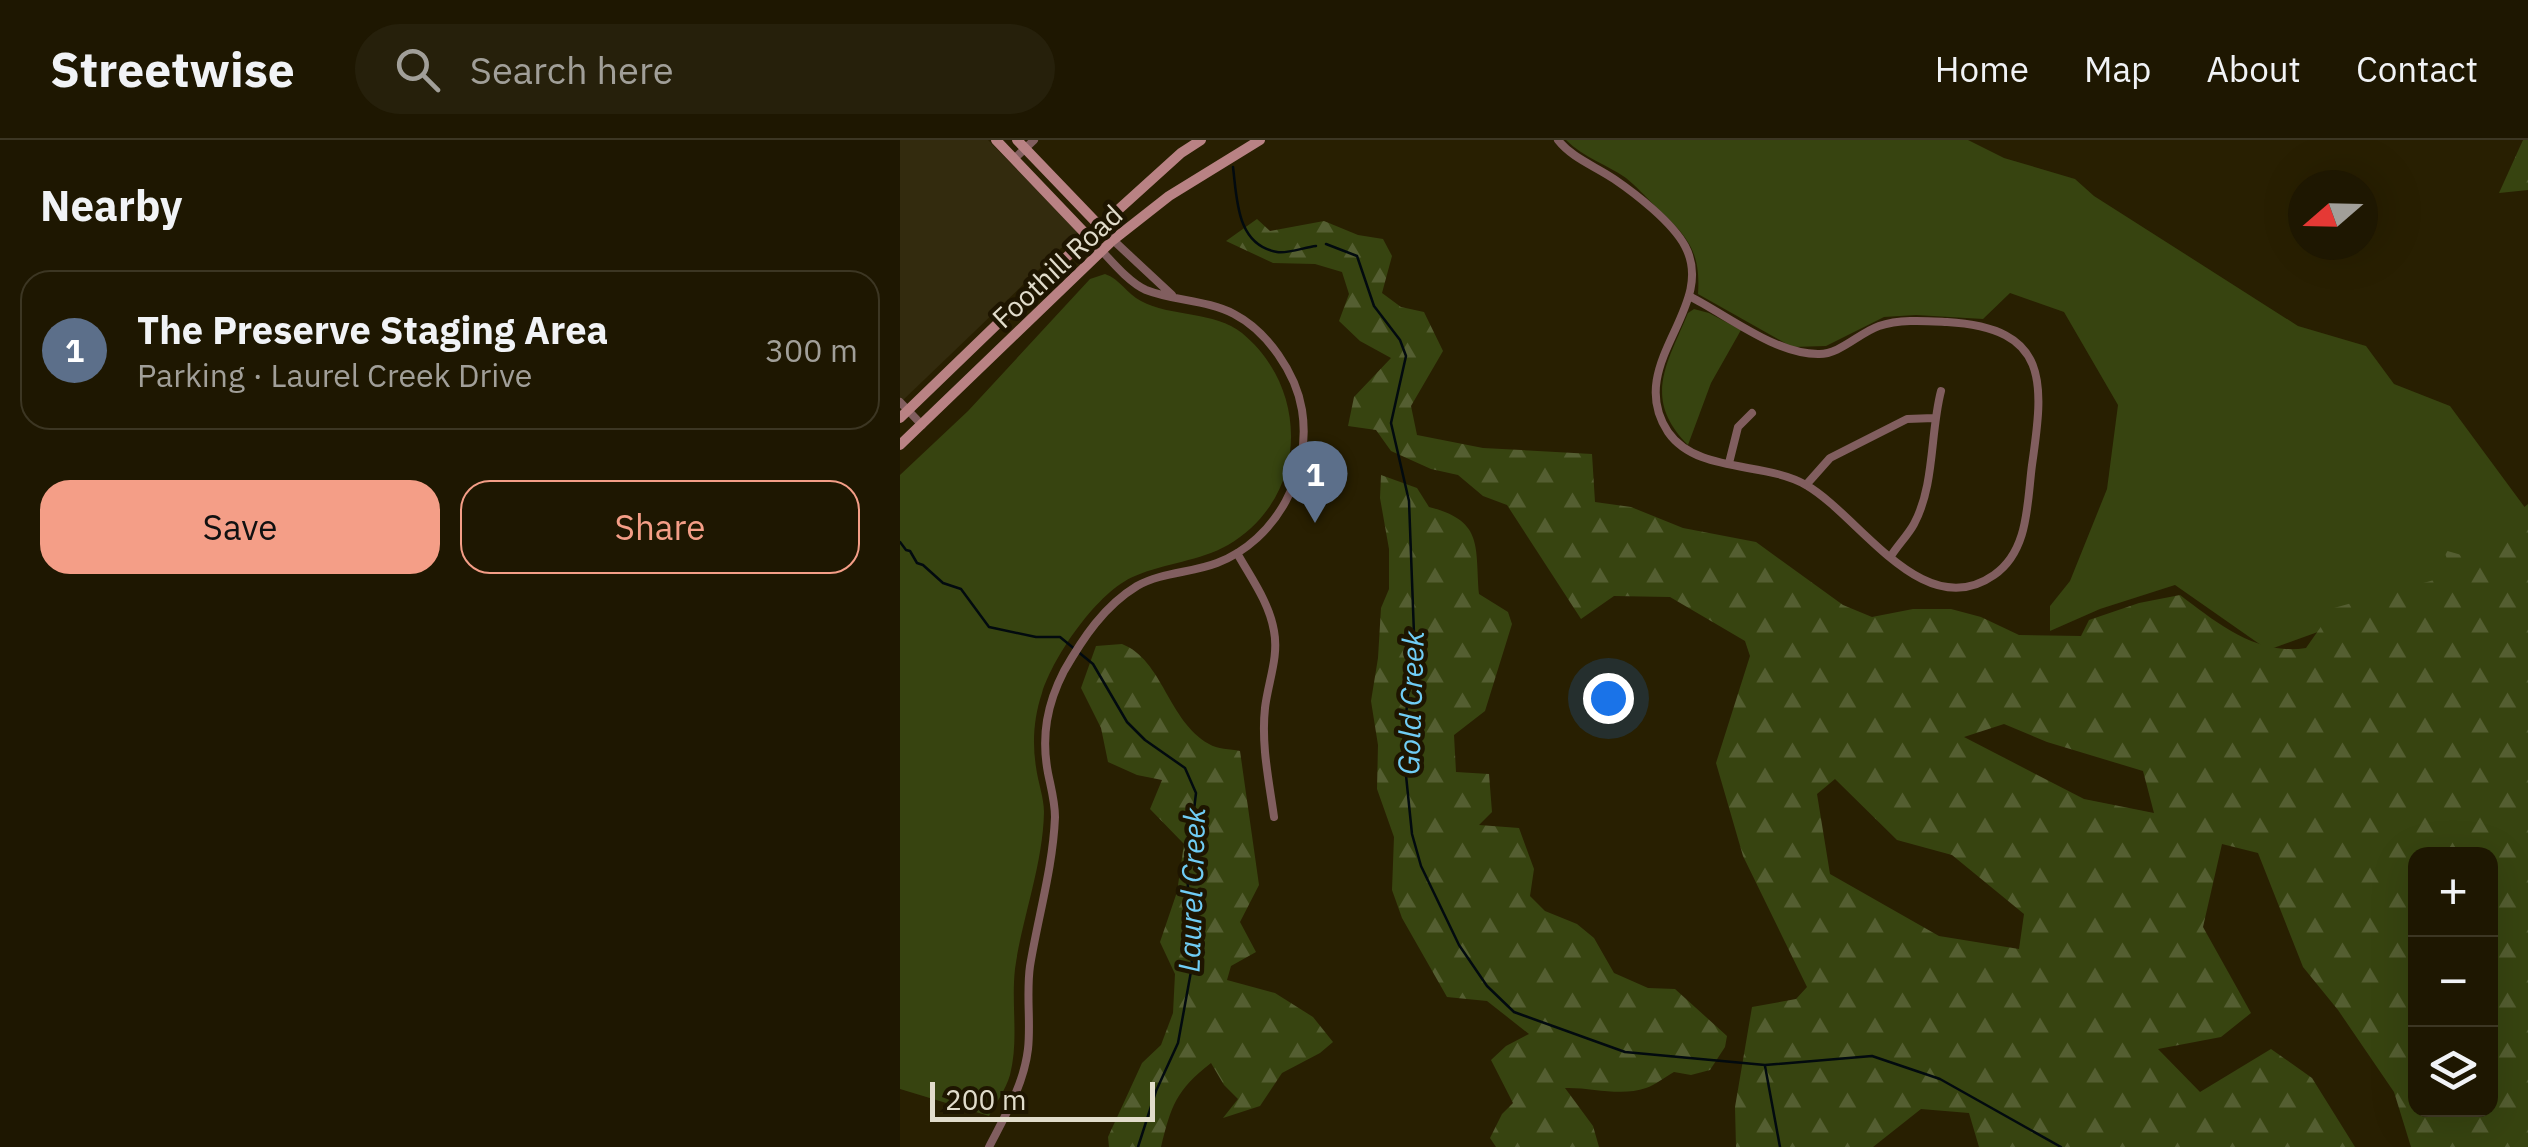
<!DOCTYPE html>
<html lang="en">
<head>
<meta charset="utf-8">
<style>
	:root { --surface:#1e1701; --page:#26200b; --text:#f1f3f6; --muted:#a19f99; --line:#3c3623; --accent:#f49e87 }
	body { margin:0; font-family:"IBM Plex Sans",sans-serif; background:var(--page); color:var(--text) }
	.controls { position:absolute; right:30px; bottom:30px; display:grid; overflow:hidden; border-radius:20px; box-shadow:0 10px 40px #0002 }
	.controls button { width:90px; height:90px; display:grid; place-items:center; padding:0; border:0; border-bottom:2px solid var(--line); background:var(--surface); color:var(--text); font:50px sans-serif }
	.compass { position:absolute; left:1388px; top:30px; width:90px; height:90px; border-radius:50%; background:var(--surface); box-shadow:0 10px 40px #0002; rotate:250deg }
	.scale { position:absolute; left:30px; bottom:25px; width:225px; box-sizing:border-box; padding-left:10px; border:5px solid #e1dccb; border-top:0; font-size:28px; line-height:35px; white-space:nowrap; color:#e1dccb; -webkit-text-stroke:8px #1e1500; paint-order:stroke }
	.you { position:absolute; left:708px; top:558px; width:35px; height:35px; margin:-25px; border:8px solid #fff; border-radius:50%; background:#1a73e8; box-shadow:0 0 0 15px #1a73e833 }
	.badge { display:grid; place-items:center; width:65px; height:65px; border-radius:50%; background:var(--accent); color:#fff; font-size:32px; font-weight:700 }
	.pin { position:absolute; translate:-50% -82px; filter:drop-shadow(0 2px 5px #0008) }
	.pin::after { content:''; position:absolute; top:52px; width:35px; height:30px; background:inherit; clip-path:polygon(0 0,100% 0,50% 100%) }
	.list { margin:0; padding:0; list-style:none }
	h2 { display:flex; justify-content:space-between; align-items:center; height:130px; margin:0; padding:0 40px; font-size:42px }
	h2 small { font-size:32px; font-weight:400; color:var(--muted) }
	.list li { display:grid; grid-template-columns:65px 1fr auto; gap:30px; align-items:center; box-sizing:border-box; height:160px; margin:0 20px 20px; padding:0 20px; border:2px solid var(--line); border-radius:30px }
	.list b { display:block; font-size:38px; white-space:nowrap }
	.list p { margin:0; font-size:32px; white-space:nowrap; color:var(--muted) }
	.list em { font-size:32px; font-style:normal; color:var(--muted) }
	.actions { display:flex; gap:20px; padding:30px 40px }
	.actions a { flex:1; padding:22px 0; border:2px solid var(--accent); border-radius:30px; text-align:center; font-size:35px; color:var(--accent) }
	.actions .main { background:var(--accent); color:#111 }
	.icon { flex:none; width:55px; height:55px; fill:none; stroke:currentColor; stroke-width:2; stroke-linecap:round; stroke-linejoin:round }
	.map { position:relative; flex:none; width:1628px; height:1007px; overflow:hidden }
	header { display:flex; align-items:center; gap:60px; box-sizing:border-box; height:140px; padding:0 50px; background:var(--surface); border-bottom:2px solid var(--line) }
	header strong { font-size:48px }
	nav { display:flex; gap:55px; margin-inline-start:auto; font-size:35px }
	.search { width:700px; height:90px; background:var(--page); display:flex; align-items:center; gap:25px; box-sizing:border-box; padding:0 35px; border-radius:55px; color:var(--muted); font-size:38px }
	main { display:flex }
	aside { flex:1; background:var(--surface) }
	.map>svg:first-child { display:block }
</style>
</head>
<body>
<header>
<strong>Streetwise</strong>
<div class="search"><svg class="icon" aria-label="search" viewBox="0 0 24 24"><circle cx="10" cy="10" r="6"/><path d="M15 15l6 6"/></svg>Search here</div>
<nav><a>Home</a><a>Map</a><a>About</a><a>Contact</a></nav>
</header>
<main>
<aside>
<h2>Nearby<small></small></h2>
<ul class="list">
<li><span class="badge" style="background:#5c6f8a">1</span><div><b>The Preserve Staging Area</b><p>Parking · Laurel Creek Drive</p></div><em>300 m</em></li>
</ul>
<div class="actions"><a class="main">Save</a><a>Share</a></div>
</aside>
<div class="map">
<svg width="1628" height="1007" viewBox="0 0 1628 1007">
	<defs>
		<pattern id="forest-firs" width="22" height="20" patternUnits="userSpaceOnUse" patternTransform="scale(2.5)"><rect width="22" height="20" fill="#374410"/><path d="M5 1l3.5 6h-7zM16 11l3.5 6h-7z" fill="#545e31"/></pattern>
	</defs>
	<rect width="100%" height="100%" fill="#281f01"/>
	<path fill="#332b0e" d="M0,0H88L178,92L0,263Z"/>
	<path fill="#374410" d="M666,0H1068L1104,18L1175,39L1194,56L1398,186L1466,206L1494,244L1550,266L1626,369L1568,449L1476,471L1368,510L1275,445L1200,469L1150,491V466L1170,441L1207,349L1218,265L1164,172L1110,153L1083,179L1016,175L984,177L926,206L892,207L798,154C801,109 786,95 755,66C746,57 736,46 726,38C706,24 684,18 666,0Z
		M205,134C220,139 227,154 241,161C270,177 315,171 342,193C411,250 408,358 328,405C300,421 265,423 235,436C198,451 154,515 142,553C134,577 132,602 136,627C138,642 144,658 144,672C143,725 122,778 115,829C111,865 119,900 110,935C106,949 96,963 89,976L0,949V335L68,271L190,139Z
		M794,169L809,173L841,190L811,243L788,305C742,259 767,224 788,173Z"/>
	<path fill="url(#forest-firs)" fill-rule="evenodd" d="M1623,0H1628V50L1599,53Z
		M357,79L370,91L424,81L458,95L483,99L492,116L482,153L501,167L524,172L543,211L511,266L517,295L583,308L692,314L695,362L731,367L783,388L856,402L943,465L972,477L1013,469H1051L1081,477L1119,495L1181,496L1189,480L1239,463L1280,455C1317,483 1357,516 1406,508L1434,468L1552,435L1544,410L1565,416L1583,412L1605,383L1628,364V1007H1511L1494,952L1438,870L1403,827L1358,713L1322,704L1303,787L1351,873L1321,897L1258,909L1300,952L1371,909L1412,938L1455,1007H1079L1069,973L1021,969L973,1007H836L835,967L852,867L896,859L907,847L843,716L816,623L850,516L845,501L770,457L714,456L681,479L607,365L583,356L558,335L531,329L491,311L476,290L448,286L454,257L491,218L460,201L439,181L449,154L442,132L415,124L373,123L326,101ZM1104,584L1147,602L1243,631L1254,673L1184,659L1064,597ZM935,639L997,700L1052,715L1124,774L1119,809L1039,796L930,734L917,654ZM1590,714V970H1516V714Z
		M481,335L517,348L529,367C584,381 575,406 579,454L608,472L612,484L585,571L554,595L556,632L589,634L592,672L579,685L619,688L634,729L630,756L645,771L677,784L694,798L714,833L748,848L775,849L827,896L825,907L810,930L791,935L774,932C765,937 755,945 746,948C720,957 691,947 665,948L693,986L699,1007H596L590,998L602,974L613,963L591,920L606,906L629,894L587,861L547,857L502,778L492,750L494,697L477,649L478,605L471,561L478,518L481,468L489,449V409L480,358Z
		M222,504C263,520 268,581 309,604C317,609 330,609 340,611L359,745L340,782L356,812L331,826L327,840L375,853L413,877L433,902L420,913L382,933L360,966L323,978L338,959L324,945L311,923C276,950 271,966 261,1007H209L208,997L242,923L261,905L273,873L275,834L260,802L277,752L284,704L250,669L262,640L237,635L208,622L201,588L181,548L196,506Z"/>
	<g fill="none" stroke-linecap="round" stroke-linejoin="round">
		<path stroke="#020a0f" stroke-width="2.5" d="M333,27C337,58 336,105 377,112C388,114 405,107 416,106
			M426,104L457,116L474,166L500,200L506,216L491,283L509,361L514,494L503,606L512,694L521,726L559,805L587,846L614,872L725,912L865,925L972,916L1040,939L1161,1007
			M0,402L6,410L10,411L17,423L23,425L43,443L61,449L89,487L136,497H160L193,524L227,582L245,600L285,628L296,653L287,729L292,826L278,903L256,951L238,1007
			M865,926L880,1007"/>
		<path stroke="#815e5f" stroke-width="8" d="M658,0C672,18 695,26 714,39C736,54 772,82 785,106C818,168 723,224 768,292C797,334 865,321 906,345C960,376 1023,485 1094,435C1129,411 1127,363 1132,325C1144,242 1150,188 1047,182C1026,181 1000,179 979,186C959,193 939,215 918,214C875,214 827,175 789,156
			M114,19L134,0
			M213,100L272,155
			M0,262L22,285
			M829,323L838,287L852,273
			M906,345L930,318L1007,279L1034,278
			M337,413C351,438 369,462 374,491C379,517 368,542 365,568C361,605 369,641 374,677
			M991,416C998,405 1008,395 1014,384C1035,345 1030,293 1041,251
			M89,1007C105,976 124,944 128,909C131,882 126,854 130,826C138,777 153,727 155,677C155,662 151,648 148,633C141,596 147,564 164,531C183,498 204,466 237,446C262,432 291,433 317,423C377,400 412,332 402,270C396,233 367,191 334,174C307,160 274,161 246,150C230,143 213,123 201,110"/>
		<path stroke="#b98284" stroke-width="10" d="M96,0L201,110
			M117,0L213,100
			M0,278L176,108L281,13L301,0
			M0,305L213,100L269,56L360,0"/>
	</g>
	<g text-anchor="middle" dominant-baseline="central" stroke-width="9" stroke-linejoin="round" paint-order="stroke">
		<g font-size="28" fill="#e1dccb" stroke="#1e1500">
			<text transform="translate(157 126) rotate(-43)">Foothill Road</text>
		</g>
		<g font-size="30" font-style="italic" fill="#70cdf5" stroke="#1e1500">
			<text transform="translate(510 563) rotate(-88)">Gold Creek</text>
			<text transform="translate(291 750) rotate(-88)">Laurel Creek</text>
		</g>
	</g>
</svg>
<div class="controls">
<button>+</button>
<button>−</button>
<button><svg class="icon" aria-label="layers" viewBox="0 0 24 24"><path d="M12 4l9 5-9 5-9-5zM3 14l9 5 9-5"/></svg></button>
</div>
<svg class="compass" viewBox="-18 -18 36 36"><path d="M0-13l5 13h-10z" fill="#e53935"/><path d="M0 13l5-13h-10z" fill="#a19f99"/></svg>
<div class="scale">200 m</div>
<div class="you"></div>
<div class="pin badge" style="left:415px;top:383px;background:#5c6f8a">1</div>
</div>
</main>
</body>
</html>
